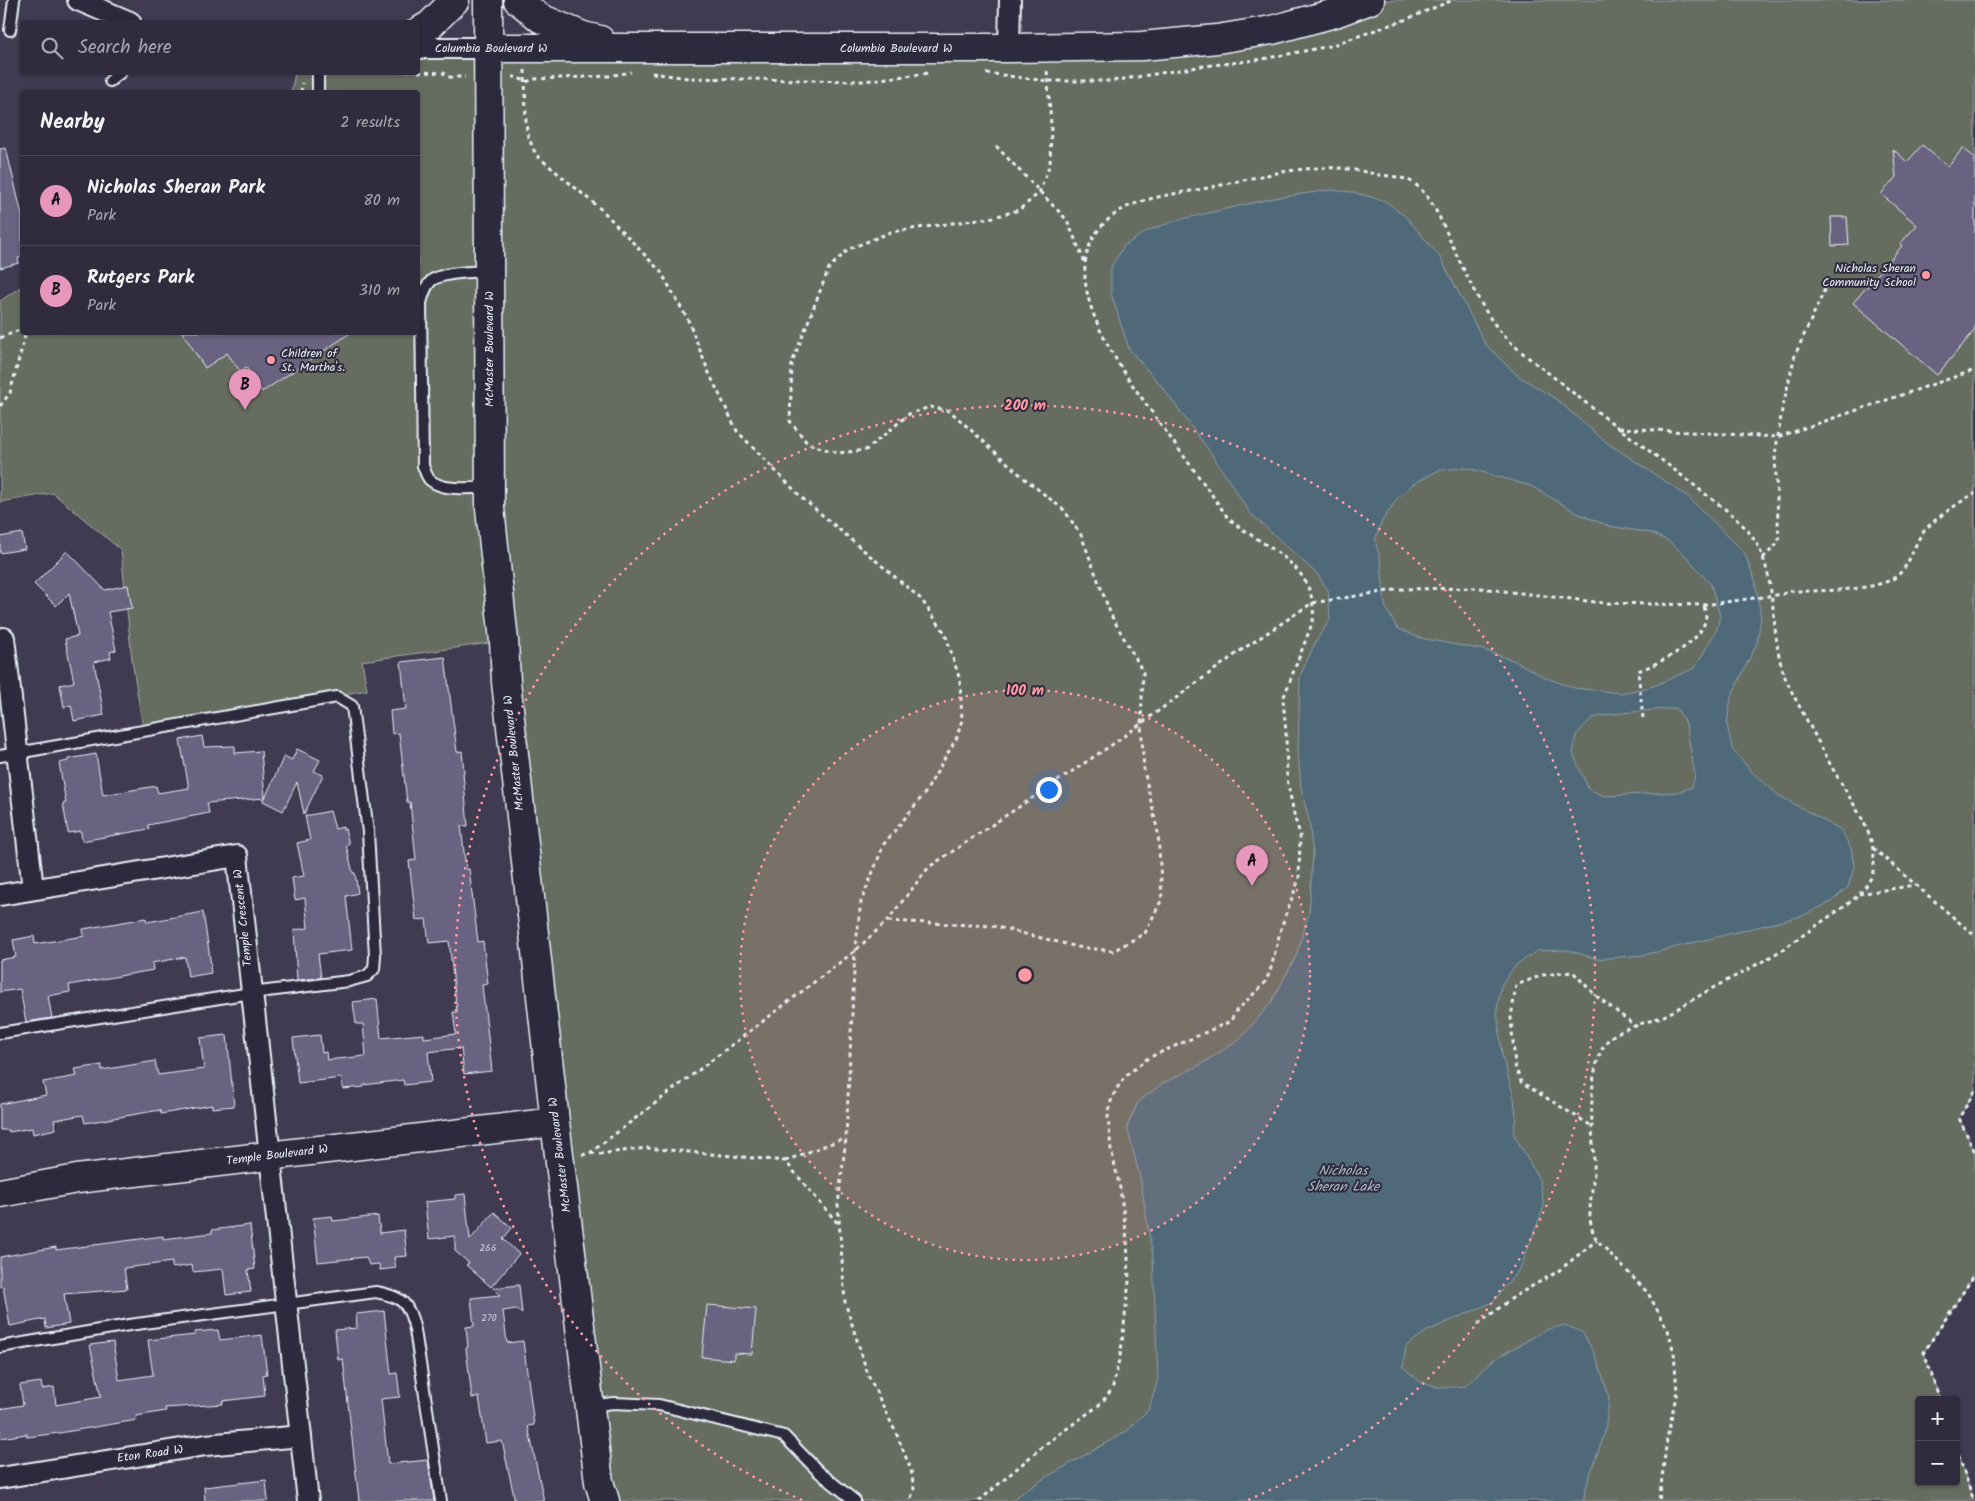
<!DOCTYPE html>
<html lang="en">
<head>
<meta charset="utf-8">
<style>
	:root { --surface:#302c3d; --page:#3c3848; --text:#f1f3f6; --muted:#a8a7b0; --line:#4b4857; --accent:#e797bd }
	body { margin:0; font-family:Kalam,sans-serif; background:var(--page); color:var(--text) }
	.controls { position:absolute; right:15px; bottom:15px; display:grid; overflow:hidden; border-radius:5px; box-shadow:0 1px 4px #0004 }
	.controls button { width:45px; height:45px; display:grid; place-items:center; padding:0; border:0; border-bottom:1px solid var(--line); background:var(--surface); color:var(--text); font:25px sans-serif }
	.you { position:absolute; left:1048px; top:789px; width:18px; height:18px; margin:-12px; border:4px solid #fff; border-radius:50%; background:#1a73e8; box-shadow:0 0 0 8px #1a73e833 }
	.badge { display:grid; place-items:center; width:32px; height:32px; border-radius:50%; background:var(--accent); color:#111; font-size:16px; font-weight:700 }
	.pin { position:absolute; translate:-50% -41px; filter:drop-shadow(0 1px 2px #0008) }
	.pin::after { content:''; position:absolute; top:26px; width:18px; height:15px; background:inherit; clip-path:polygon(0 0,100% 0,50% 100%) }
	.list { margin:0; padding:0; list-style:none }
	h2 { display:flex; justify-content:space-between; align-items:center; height:65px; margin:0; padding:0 20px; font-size:21px }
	h2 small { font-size:16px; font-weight:400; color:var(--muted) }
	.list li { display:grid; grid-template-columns:32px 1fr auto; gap:15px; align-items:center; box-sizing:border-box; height:90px; padding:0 20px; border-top:1px solid var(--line) }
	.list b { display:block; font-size:19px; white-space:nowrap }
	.list p { margin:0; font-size:16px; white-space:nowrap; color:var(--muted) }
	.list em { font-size:16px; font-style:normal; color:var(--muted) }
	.icon { flex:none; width:28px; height:28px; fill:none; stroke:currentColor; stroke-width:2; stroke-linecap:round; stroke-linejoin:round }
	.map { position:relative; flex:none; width:1975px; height:1501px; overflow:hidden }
	.search { position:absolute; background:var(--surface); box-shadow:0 1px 4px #0004; left:20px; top:20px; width:400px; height:55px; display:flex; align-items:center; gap:12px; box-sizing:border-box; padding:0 18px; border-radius:5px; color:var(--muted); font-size:19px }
	.panel { position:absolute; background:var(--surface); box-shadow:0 1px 4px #0004; left:20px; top:90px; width:400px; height:245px; border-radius:5px }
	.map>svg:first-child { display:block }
</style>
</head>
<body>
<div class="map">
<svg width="1975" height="1501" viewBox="0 0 1975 1501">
	<rect width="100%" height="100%" fill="#403b51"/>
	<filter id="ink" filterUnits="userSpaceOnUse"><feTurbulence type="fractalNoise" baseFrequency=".02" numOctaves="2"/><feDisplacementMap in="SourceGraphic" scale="10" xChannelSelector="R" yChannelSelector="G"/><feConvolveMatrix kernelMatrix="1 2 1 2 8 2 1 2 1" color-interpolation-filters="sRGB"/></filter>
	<g filter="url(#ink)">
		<path fill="#666c5f" stroke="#a7aeac" d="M1370,0H1975V1091L1959,1118L1975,1152V1274L1924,1352L1940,1400H1919V1482H1956V1448L1974,1501H606L504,641L362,661L367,690L143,729L132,660L121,550L53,493L0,502V301L22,286V332H418V92H291L295,73L418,72V48L1142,46Z"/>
		<path fill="#506979" stroke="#8d9fac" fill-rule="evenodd" d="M1330,190L1352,192L1385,201L1406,217L1440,257L1486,345L1517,375L1556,399L1606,442L1687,496L1744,552L1755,580L1761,617L1757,643L1731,697L1727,724L1732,749L1752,772L1778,795L1841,830L1851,848L1854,867L1848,887L1831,902L1802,916L1644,955L1597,959L1568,950L1537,951L1516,965L1501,985L1497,1010L1502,1055L1514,1098L1516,1116L1513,1133L1539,1179L1544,1206L1521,1267L1493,1302L1427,1331L1406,1346L1403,1367L1419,1381L1441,1388L1465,1386L1493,1360L1546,1330L1565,1325L1582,1332L1593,1351L1601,1370L1609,1398L1605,1432L1588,1480L1583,1501H1010L1045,1478L1127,1431L1149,1409L1158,1379L1153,1258L1140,1177L1127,1127L1138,1102L1163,1083L1198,1066L1239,1040L1271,1003L1296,956L1309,913L1313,854L1309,820L1301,788L1298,751L1300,676L1316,641L1330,620L1328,590L1317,574L1250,513L1213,456L1163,388L1129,349L1111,293V267L1124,246L1147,231L1178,220L1274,198ZM1468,468L1531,486L1579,514L1609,526L1651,533L1670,542L1688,558L1711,585L1720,616L1717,629L1695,668L1651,687L1621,693L1574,688L1544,677L1515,661L1484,650L1420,638L1397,628L1385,606L1381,563L1375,540L1382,521L1397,499L1413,484L1439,470ZM1676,708L1686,723L1695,775L1692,787L1678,792L1605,796L1589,790L1573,754L1576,735L1592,718L1611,714Z"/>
		<path fill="#696280" stroke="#e8f1f8" d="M1922,145L1948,167L1963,148L1975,158V330L1937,375L1853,303L1902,246L1900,244L1917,225L1881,194L1896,177L1893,149L1907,162Z
			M6,148L22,215V257L18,258L19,263L0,268V149Z
			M1831,217H1847L1849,245L1832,246Z
			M182,332H352L262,392L246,367L240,371L227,353L205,368Z
			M22,533L25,549L0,553V537Z
			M67,551L105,590L128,585L132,608L108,612L116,650L110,652L111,658L94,662L104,715L74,721L71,705L64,707L60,685L74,682L65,639L78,636L69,593L56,606L34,584Z
			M445,657L457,752L462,751L464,773H463L468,826H461L466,869H469L478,942L483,941L488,984L482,985L492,1071L464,1074L461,1048L428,1052L431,1082L404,1085L403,1080L364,1085V1087L343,1089L342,1078L298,1083L293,1038L320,1035L322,1053L326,1052L327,1060L366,1056L363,1024H356L353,1002L377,999L381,1038L424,1034V1038L456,1034L453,1012H457L449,941L429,943L426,919L416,920L409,861L416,860L410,802H407L399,733L392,734L390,711L406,709L401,662Z
			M202,736L204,747L235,746V753L261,751L265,798L284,756L292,760L297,749L320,760L314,771L323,775L304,814L297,782L283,811L263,801L264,798L207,803L209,813L148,825L149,829L82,841L81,831L68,833L63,803H66L59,763L68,761V759L96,754L103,795L156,786L158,793L189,788L180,740Z
			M330,811L335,829L343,827V830L345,829L349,844L346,845L353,873H355L358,893L346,896L352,950L318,954L321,978L297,980L294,930L308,928L305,898L295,900L292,878L304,876L297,843L310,840L305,816Z
			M203,912L211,965L210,966L211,973L188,977L185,957L152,963L153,970L69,985L70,992L48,996L52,1018L26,1022L20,989L0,992V960L16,957L13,940L34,936L35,944L84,936L83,929L146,918L147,922Z
			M227,1035L234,1106L212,1108V1105L161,1114L160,1110L85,1123L83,1115L54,1120L56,1129L33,1134L32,1128L9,1132V1130H0V1104L46,1095L43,1082L77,1076L75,1069L102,1065V1070L155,1061L158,1075L204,1069L200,1038Z
			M465,1194L470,1240L494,1212L512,1228L503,1239L519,1254L491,1287L466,1265L469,1263L455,1251V1236L429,1239L425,1202L455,1199V1195Z
			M332,1216L333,1221L378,1216L380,1233L404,1230L407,1256L394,1257L396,1268L380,1270L379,1264L369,1265L366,1257L318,1262L313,1218Z
			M250,1225L255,1269L248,1270L251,1292L226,1295L223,1269L193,1272L192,1265L172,1268V1262L124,1268L127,1289L64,1294L69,1324L46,1328L45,1319L10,1326L3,1286L0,1287V1257L56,1247V1250L163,1236V1239L212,1233V1230Z
			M519,1285L522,1314L516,1309L503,1311L507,1343L523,1341L534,1425L528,1426L544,1501H515L502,1441L486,1443L479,1397L472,1398L466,1348L468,1347L466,1327L474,1326L471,1298L500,1295L493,1288Z
			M707,1305L756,1309L752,1354L734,1353V1360L702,1357Z
			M384,1311L391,1374L397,1373L400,1397L381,1399L388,1464L428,1460L434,1501H359L343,1359L338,1360L335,1330L357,1328L356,1314Z
			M218,1330L220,1340L262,1335L267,1374L263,1375L265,1396L222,1401L223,1404L165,1408L166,1411L136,1416L137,1420L59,1433L27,1437V1434L0,1438V1409L23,1405L20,1385L41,1382L42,1389L54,1387L56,1405L101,1397L90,1345L113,1342L119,1380L153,1375L148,1340L195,1335V1332Z
			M266,1480L268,1501H205L204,1487Z"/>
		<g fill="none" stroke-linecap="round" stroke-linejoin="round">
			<defs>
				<path id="lane" d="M10,30L14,0
					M110,81L121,72
					M318,92V72
					M487,271C474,272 441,272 431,281C425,287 423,295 421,303L423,466C425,470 426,476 430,480C444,492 470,487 488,488
					M0,756L337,697L352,706L368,832L375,956L374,969L367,976L349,981L251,993L0,1033
					M0,1347L129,1325L376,1292C403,1297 409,1303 415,1330L441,1501
					M591,1406L613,1403L659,1405L784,1436L819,1472L855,1501"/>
				<path id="street" d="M78,0L130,22
					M418,48H488
					M1009,48L1010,0
					M4,638L33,889
					M0,895L237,856L308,1501
					M0,1478L206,1445L301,1436"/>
				<path id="secondary" d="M488,0L490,508L504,641L506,682L555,1122L599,1482L605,1501
					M518,0L540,18L583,36L600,40
					M418,32L430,25L455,0
					M488,48H1009L1142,46L1217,39L1272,30L1335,13L1370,0
					M0,1193L77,1179L176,1167L555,1122"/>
			</defs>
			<use href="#lane" stroke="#e8f1f8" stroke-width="14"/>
			<use href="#street" stroke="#e8f1f8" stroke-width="24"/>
			<use href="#secondary" stroke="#e8f1f8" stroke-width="31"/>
			<path stroke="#e8f1f8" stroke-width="3" stroke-dasharray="4 4" stroke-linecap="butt" d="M525,70L526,124L528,136L536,155L603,211L661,272L688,320L709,373L737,431L801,497L921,599L945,633L960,680L962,720L957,737L925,793L884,844L861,902L855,951L846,1138L838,1205L845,1302L868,1375L897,1435L911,1470L914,1489L910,1501
				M418,72L444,73L448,77H465
				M652,73L688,78L863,81L930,73
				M986,73L1047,81H1112L1204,66L1257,60L1330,46L1407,19L1453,0
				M512,77H517L526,82L535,79L609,76L631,72
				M301,92L302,83
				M996,146L1067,220L1085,263
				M0,338L22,329
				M0,406L10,393L26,332
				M1619,428L1778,437L1975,370
				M1763,558L1779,542L1775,455L1782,410L1795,355L1829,280
				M1643,718L1638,671C1659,663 1704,643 1706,616C1706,613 1704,608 1704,605
				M1873,848L1975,936
				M1859,894L1915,885
				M888,921L993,926L1078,947L1113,951L1145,933L1162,899L1158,833L1144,770L1141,724L1143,672L1111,615L1081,535L1064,510L1025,479L950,411L930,407L909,414L866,450L838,453L808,444L790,421L792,363L829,268L849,249L891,232L994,217L1019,210L1039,193L1050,164L1051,125L1047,70
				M1975,1091L1959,1118L1975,1152
				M1590,1125L1521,1082L1515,1066L1511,1018L1516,985L1543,975L1573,972L1595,995L1637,1027
				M591,1153L599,1154L647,1148L785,1161L839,1225
				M582,1155L590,1153L855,951L887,921L929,867L1116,742L1240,651L1312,603L1401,589L1479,588L1604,603L1704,605L1783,594L1790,591C1815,591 1880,592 1898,575C1910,564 1913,548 1921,535C1931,520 1959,503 1975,493
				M785,1161L845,1138
				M1478,1324L1515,1296L1557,1272L1597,1240
				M1940,1400L1924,1352L1975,1274
				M1956,1448L1974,1501
				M979,1501L1043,1446L1098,1406L1108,1395L1113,1386L1121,1351L1129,1281L1127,1239L1120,1188L1111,1149L1108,1117L1109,1106L1116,1090L1121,1082L1128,1074L1148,1058L1231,1021L1235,1012L1264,984L1270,972L1281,928L1299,879L1300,834L1295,819L1287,779L1286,732L1283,699L1313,621C1318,562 1264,549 1228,518C1207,487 1184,457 1162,426C1127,377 1043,274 1110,218C1136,195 1184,194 1217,186C1257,177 1298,166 1339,168C1352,169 1366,172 1379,175C1389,176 1401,177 1410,181C1433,193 1447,235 1458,258C1470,282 1482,309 1499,330C1517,351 1540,366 1561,383C1606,420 1654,453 1700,490C1718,504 1740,518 1753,538C1779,575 1769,636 1785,677C1793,696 1804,714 1813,732C1823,750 1832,769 1843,786C1856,809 1874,833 1874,861C1874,867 1873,876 1869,881C1860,898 1839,910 1823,921C1806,933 1790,945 1772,956C1751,968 1730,979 1709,990C1694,999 1679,1008 1664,1016C1649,1022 1617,1029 1608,1040C1586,1066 1592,1128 1594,1160C1596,1187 1582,1216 1597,1240L1648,1293L1668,1330L1674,1353L1677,1391L1667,1439L1659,1501"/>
			<use href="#lane" stroke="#2f2a3d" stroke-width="10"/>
			<use href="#street" stroke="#2f2a3d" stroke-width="20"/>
			<use href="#secondary" stroke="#2f2a3d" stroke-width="28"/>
		</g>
	</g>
	<circle cx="1025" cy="975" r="285" fill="#ff9aa2" fill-opacity=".12"/>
	<g fill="none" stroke="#ff9aa2" stroke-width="2.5" stroke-dasharray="2.5 5">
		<circle cx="1025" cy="975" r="285"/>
		<path d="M802 1500A570 570 0 1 1 1248 1500"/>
	</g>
	<g fill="#ff9aa2" stroke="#2f2a3d" stroke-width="2">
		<circle cx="1926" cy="275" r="5"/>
		<circle cx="271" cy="360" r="5"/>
	</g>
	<g text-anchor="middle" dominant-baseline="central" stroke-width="4" stroke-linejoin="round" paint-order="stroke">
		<g font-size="10" fill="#c8cdda">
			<text x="488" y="1248">266</text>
			<text x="489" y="1318">270</text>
		</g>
		<g font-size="12" fill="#e8f1f8" stroke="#2f2a3d">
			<text x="491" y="48">Columbia Boulevard W</text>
			<text x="896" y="48">Columbia Boulevard W</text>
			<text transform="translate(489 349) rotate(-90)">McMaster Boulevard W</text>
			<text transform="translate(514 753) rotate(-96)">McMaster Boulevard W</text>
			<text transform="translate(243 918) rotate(-96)">Temple Crescent W</text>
			<text transform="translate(277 1155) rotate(-7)">Temple Boulevard W</text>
			<text transform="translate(560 1155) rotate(-97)">McMaster Boulevard W</text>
			<text transform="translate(150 1454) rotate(-8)">Eton Road W</text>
		</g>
		<g font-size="12" fill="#e8f1f8" stroke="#2f2a3d" text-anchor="end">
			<text x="1916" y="268">Nicholas Sheran<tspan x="1916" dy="14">Community School</tspan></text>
			<text x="281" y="353" text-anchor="start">Children of<tspan x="281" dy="14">St. Martha's.</tspan></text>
		</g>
		<g font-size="14" font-style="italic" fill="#abbbc5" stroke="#2f2a3d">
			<text x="1343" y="1171">Nicholas<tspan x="1343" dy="16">Sheran Lake</tspan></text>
		</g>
	</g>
	<circle cx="1025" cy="975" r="8" fill="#ff9aa2" stroke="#2f2a3d" stroke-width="2.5"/>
	<g font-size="15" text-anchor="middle" font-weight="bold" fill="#ff9aa2" stroke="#2f2a3d" stroke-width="4" stroke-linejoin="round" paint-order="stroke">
		<text x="1025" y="410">200 m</text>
		<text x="1025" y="695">100 m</text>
	</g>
</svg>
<div class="controls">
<button>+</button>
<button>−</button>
</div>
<div class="you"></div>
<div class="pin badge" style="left:1252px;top:886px">A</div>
<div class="pin badge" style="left:245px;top:410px">B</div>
<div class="search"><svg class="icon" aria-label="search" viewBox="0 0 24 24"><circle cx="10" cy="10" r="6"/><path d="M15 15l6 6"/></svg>Search here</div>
<section class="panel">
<h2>Nearby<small>2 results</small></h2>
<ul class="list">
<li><span class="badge">A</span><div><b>Nicholas Sheran Park</b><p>Park</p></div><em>80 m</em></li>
<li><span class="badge">B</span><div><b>Rutgers Park</b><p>Park</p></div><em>310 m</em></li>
</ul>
</section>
</div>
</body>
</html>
